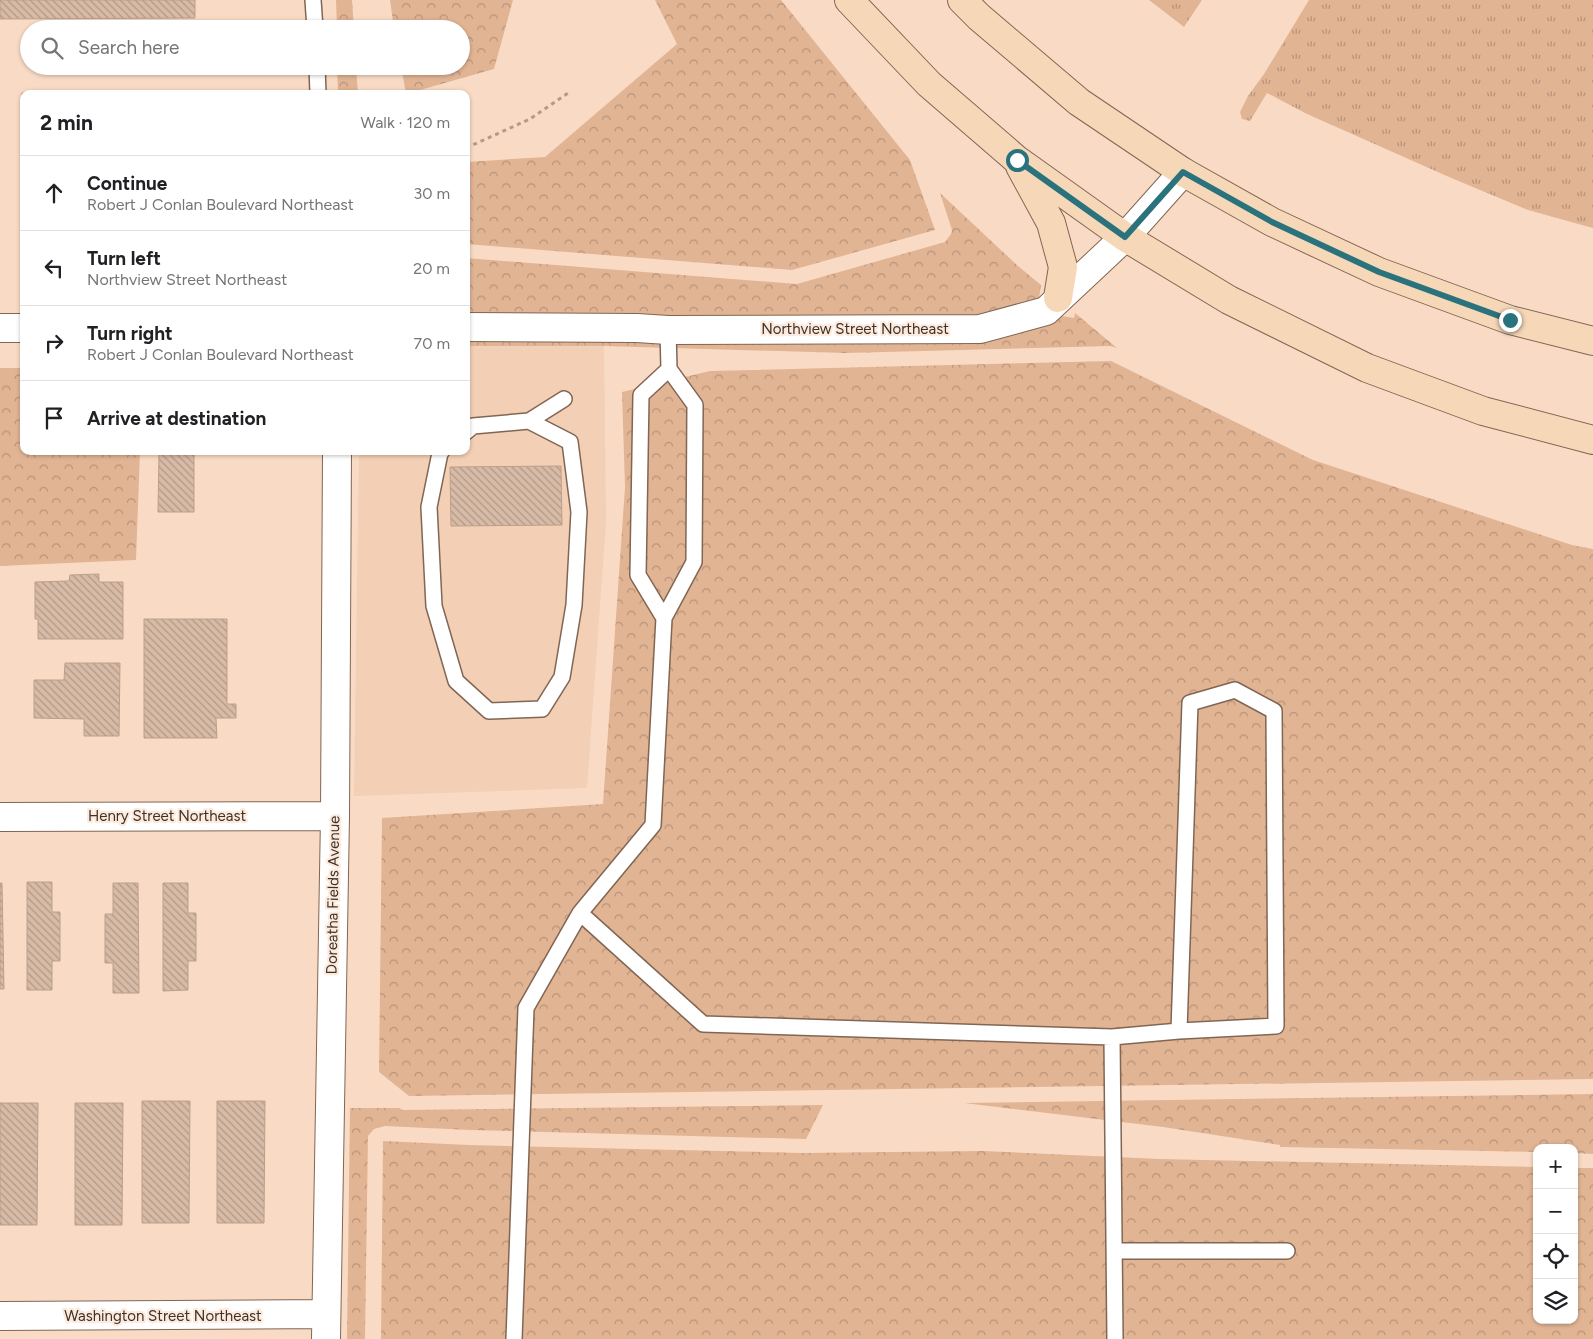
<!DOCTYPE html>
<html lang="en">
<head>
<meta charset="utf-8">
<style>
	:root { --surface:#fff; --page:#f2f2f2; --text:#202124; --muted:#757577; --line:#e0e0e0 }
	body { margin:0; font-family:Figtree,sans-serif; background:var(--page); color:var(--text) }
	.controls { position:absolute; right:15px; bottom:15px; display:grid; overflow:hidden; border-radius:10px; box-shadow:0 1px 4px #0004 }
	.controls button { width:45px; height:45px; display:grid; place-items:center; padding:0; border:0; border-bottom:1px solid var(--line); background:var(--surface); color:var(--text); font:25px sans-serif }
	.stop { position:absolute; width:15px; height:15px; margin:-11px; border:4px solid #2a727c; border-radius:50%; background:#fff }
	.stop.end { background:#2a727c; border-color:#fff; box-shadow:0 1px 5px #0008 }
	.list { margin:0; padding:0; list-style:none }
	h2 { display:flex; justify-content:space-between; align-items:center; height:65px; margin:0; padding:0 20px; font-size:21px }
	h2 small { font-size:16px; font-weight:400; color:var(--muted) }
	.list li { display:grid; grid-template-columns:32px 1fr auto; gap:15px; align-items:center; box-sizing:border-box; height:75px; padding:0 20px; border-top:1px solid var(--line) }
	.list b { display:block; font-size:19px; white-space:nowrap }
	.list p { margin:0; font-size:16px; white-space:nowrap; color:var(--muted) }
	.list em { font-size:16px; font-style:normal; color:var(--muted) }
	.icon { flex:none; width:28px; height:28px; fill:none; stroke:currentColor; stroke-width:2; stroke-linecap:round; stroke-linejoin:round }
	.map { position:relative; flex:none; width:1593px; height:1339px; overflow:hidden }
	.search { position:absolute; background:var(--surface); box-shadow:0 1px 4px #0004; left:20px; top:20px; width:450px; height:55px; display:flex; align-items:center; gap:12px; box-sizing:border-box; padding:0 18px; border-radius:28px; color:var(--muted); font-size:19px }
	.panel { position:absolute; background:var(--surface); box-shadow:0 1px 4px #0004; left:20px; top:90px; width:450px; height:365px; border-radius:10px }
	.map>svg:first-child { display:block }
</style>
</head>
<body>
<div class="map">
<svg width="1593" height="1339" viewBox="0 0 1593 1339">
	<defs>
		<pattern id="grass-tufts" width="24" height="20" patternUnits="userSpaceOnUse" patternTransform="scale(1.25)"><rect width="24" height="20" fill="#e1b494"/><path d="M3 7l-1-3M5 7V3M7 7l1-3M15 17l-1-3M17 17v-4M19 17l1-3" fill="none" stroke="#b89379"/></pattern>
		<pattern id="forest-crowns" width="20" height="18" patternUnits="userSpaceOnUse" patternTransform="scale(1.25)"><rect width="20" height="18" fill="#e1b494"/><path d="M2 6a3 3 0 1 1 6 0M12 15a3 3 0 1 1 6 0" fill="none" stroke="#b89379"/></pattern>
		<pattern id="building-back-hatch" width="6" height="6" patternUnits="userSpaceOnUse" patternTransform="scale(1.25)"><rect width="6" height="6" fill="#d8bba6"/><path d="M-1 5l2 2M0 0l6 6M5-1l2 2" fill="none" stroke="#b09987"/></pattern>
	</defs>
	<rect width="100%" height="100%" fill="#f9dbc5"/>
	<path fill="#f2cfb5" d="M466,346H604L606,521L587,788L354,796L359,451H466Z"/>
	<path fill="url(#grass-tufts)" d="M1149,0H1202L1184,27Z
		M1309,0H1593V228L1528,210L1449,177L1307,114L1267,93L1250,121L1242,119L1240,112L1248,96L1264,74Z"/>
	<path fill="url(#forest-crowns)" d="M336,0H352L354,29H337Z
		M390,0H513L494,69L406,94L401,66H461V29H394Z
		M655,0H781L910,160L935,230L792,270L466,244V162L545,157L677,44Z
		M337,66H356L358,94H338Z
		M940,193L1018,266L1041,285L1037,312L1074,318L1075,313L1117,348L1110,346L846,353L604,346H466V258L797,284L945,242L951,234L952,230Z
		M1111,361L1313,460L1572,545L1593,549V1079L409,1096L379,1072L382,818L603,804L625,487L622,392L710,371Z
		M0,368H24V451H140L136,560L0,566Z
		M1593,1094V1154L1574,1153V1148H1537V1152L1280,1147V1145L1163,1127L964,1103Z
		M823,1105L806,1139L470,1130L385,1126L374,1129L368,1136L365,1339H347L350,1108H399L403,1110Z
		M383,1141L469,1145L802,1153L983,1151L1160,1159L1537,1167V1320H1574V1168H1593V1339H381Z"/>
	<path fill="url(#building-back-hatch)" stroke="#bc9f8b" d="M0,0H195V18L0,19Z
		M22,93H115V94H24V179H22Z
		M159,451H194V512H158Z
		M561,466L562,525L451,526L450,467Z
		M99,574V582H123V639H38V619H35V582L69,581L70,575Z
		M144,619H227V704H236V718H216L217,738H144Z
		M65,663H120L119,736H84V719L34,718V680H64Z
		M27,882H52V912H60V961H52V990H27Z
		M0,883H2L4,989H0Z
		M113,883H138L139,993H113V963H105V914H113Z
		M163,883H188V913H196V961H188V990L163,991Z
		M142,1101H190L189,1223H142Z
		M217,1101H265L264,1223H217Z
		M0,1103H38L37,1225H0Z
		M75,1103H123L122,1225H75Z"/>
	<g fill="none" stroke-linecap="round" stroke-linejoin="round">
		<defs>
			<path id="service" d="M313,0L315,29
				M317,66L318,94
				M466,432L473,426L529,421L564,399
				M442,451L440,453L429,507L434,606L456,681L489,711L542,709L562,677L574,605L579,512L570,442L529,421
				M664,618L638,575L641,395L669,369
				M580,913L703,1024L1112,1037
				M1114,1251H1287
				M514,1339L526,1008L580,913L653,825L664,618L694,562L695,405L669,369L668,330
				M1115,1339L1112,1037L1179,1031L1276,1026L1274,711L1235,690L1190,703L1179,1031"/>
			<path id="minor" d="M466,327L637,328L668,330L980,329L1046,311L1125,237L1183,172
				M0,328H24
				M0,817L335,816
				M0,1316L326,1314
				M326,1339L335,816L337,451"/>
			<path id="secondary" d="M849,0L929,84L1017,160L1125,237L1229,300L1367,368L1483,411L1593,440
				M962,0L979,17L1079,102L1183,172L1272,222L1379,272L1510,320L1593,341
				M1020,166L1051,223L1063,267L1058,298"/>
		</defs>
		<use href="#service" stroke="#816653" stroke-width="18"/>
		<use href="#minor" stroke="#816653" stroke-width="30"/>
		<use href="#secondary" stroke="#816653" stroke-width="30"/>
		<path stroke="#b29b8a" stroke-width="3" stroke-dasharray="4 4" stroke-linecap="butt" d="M466,148L530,119L568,93"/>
		<use href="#service" stroke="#fff" stroke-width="15"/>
		<use href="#minor" stroke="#fff" stroke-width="28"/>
		<use href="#secondary" stroke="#f6d8b8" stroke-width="28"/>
	</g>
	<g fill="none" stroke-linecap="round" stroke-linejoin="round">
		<path stroke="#2a727c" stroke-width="6" d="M1017,160L1125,237L1183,172L1272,222L1379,272L1510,320"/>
	</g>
	<g text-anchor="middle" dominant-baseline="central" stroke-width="4.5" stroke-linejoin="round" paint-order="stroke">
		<g font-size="15" fill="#3d3229" stroke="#fdeadd">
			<text x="855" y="329">Northview Street Northeast</text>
			<text x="167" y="816">Henry Street Northeast</text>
			<text transform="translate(333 895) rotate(-89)">Doreatha Fields Avenue</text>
			<text x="163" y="1316">Washington Street Northeast</text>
		</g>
	</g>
</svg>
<div class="controls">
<button>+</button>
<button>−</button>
<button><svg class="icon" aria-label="locate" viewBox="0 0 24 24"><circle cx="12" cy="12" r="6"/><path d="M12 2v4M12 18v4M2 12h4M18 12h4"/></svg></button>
<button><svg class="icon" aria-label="layers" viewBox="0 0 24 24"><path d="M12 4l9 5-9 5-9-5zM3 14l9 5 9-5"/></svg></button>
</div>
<div class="stop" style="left:1017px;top:160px"></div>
<div class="stop end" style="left:1510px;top:320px"></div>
<div class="search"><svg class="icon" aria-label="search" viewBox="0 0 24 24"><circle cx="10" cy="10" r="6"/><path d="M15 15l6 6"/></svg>Search here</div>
<section class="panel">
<h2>2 min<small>Walk · 120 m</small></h2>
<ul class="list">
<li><svg class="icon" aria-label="ahead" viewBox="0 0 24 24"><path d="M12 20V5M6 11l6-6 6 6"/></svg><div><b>Continue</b><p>Robert J Conlan Boulevard Northeast</p></div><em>30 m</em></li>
<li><svg class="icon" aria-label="left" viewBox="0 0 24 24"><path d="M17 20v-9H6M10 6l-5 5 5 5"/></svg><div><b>Turn left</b><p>Northview Street Northeast</p></div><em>20 m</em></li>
<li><svg class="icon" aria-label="right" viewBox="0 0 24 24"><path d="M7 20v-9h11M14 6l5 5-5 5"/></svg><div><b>Turn right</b><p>Robert J Conlan Boulevard Northeast</p></div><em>70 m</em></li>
<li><svg class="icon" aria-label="arrive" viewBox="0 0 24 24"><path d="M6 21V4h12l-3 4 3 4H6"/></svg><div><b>Arrive at destination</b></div></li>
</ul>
</section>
</div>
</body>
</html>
